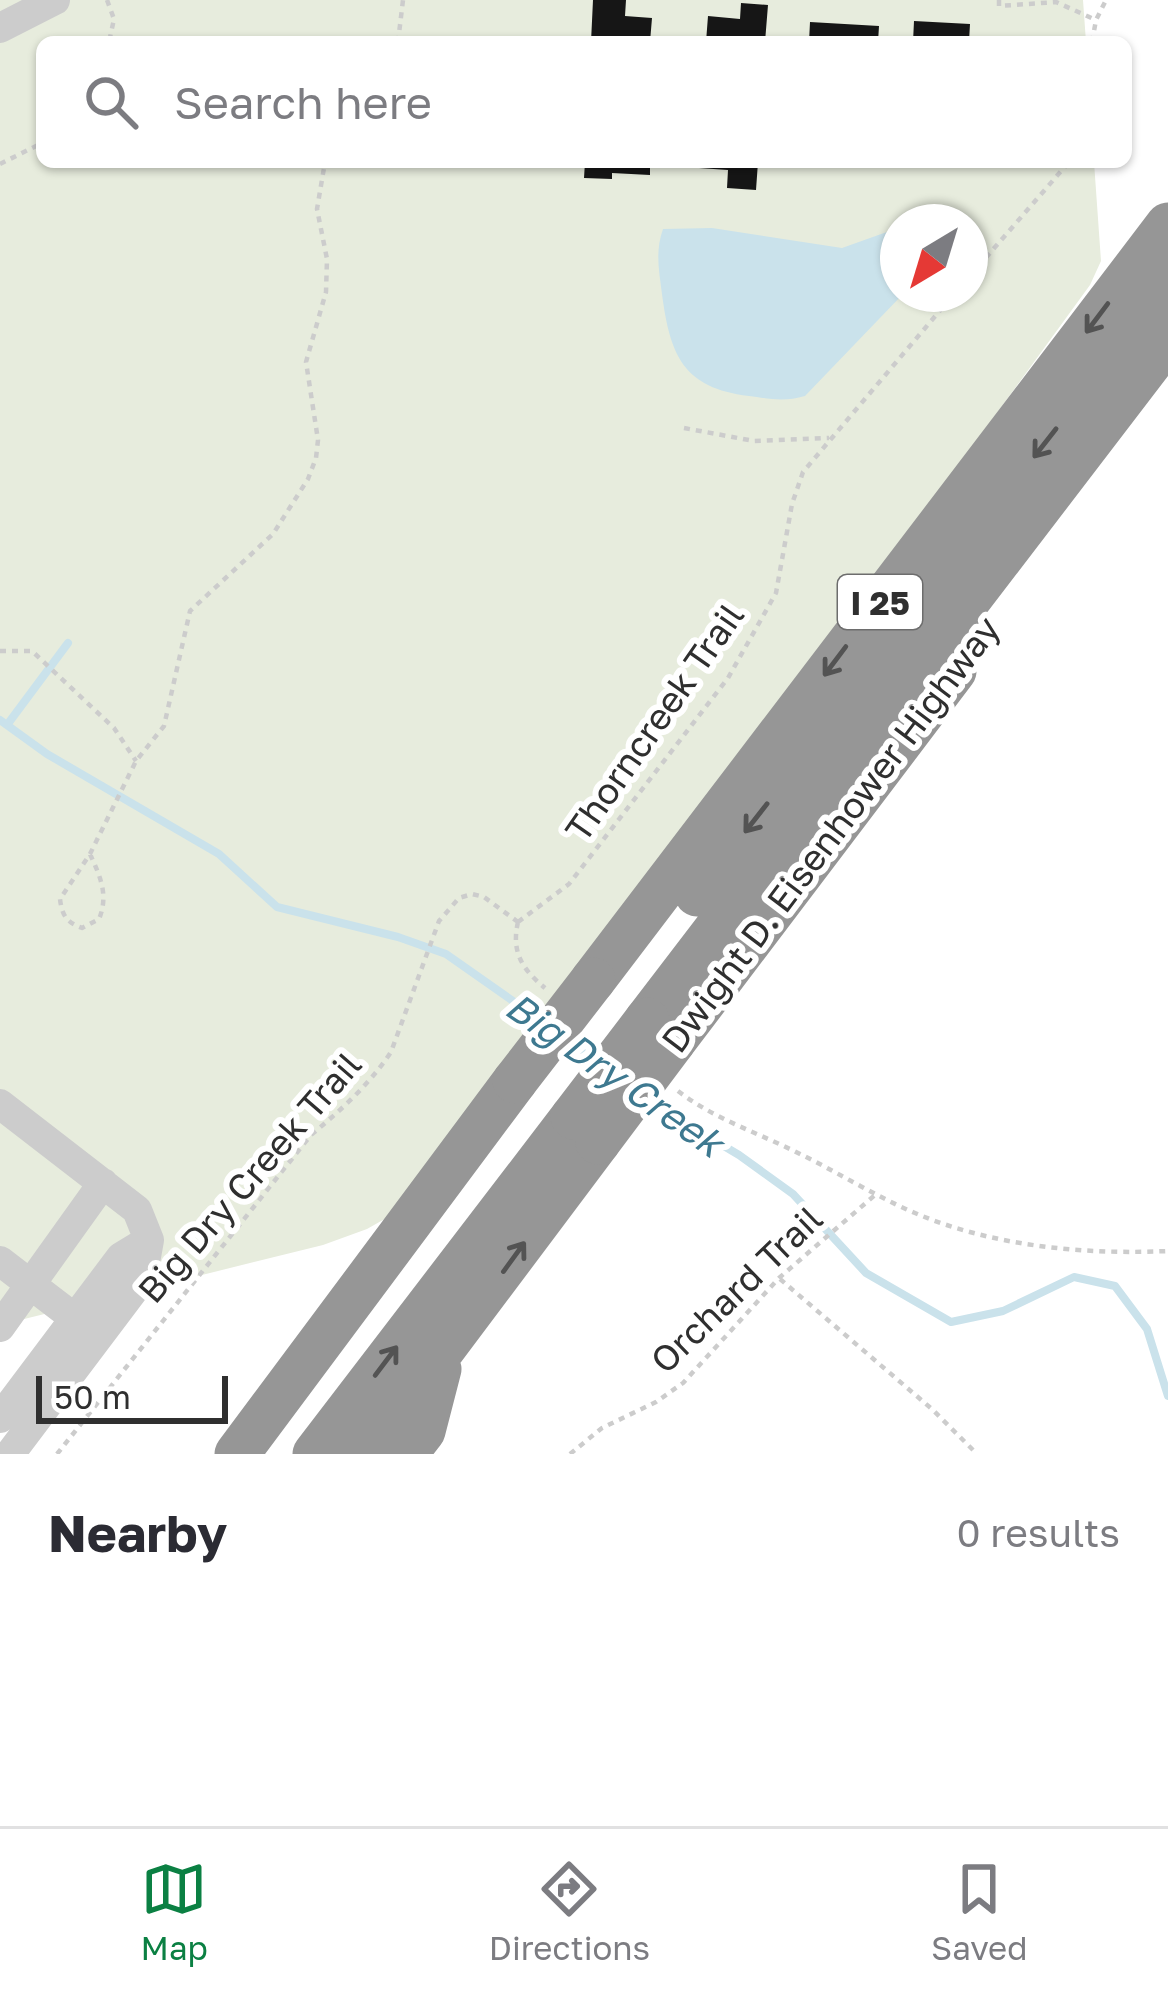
<!DOCTYPE html>
<html lang="en">
<head>
<meta charset="utf-8">
<style>
	:root { --surface:#fff; --page:#f7f7f7; --text:#2b2b33; --muted:#7c7c81; --line:#e1e1e2; --accent:#0b8043 }
	body { margin:0; font-family:"Golos Text",sans-serif; background:var(--page); color:var(--text) }
	.compass { position:absolute; left:880px; top:204px; width:108px; height:108px; border-radius:50%; background:var(--surface); box-shadow:0 3px 9px #0004; rotate:218deg }
	.scale { position:absolute; left:36px; bottom:30px; width:192px; box-sizing:border-box; padding-left:12px; border:6px solid #2f2f2f; border-top:0; font-size:33px; line-height:42px; white-space:nowrap; color:#2f2f2f; -webkit-text-stroke:9px #fff; paint-order:stroke }
	.list { margin:0; padding:0; list-style:none }
	h2 { display:flex; justify-content:space-between; align-items:center; height:156px; margin:0; padding:0 48px; font-size:51px }
	h2 small { font-size:39px; font-weight:400; color:var(--muted) }
	.icon { flex:none; width:66px; height:66px; fill:none; stroke:currentColor; stroke-width:2; stroke-linecap:round; stroke-linejoin:round }
	.map { position:relative; flex:none; width:1168px; height:1454px; overflow:hidden }
	.search { position:absolute; background:var(--surface); box-shadow:0 3px 9px #0004; left:36px; right:36px; top:36px; height:132px; display:flex; align-items:center; gap:30px; box-sizing:border-box; padding:0 42px; border-radius:18px; color:var(--muted); font-size:45px }
	.sheet { height:372px; background:var(--surface) }
	nav { display:flex; justify-content:space-around; align-items:center; box-sizing:border-box; height:168px; border-top:3px solid var(--line); background:var(--surface); font-size:33px; color:var(--muted) }
	nav a { display:grid; justify-items:center; gap:6px }
	nav .on { color:var(--accent) }
	.map>svg:first-child { display:block }
</style>
</head>
<body>
<div class="map">
<svg width="1168" height="1454" viewBox="0 0 1168 1454">
	<rect width="100%" height="100%" fill="#fff"/>
	<path fill="#e7ecdd" fill-rule="evenodd" d="M0,0H1083L1086,42H42V162H1094L1101,261L1090,285L477,1127L397,1212L367,1229L323,1245L0,1325ZM898,222H970V294H898Z"/>
	<path fill="#cae2eb" d="M712,228L842,248L898,228V294H903L805,396C785,402 770,399 749,396C683,388 670,355 662,294C659,270 655,252 663,229Z"/>
	<g fill="none" stroke-linecap="round" stroke-linejoin="round">
		<path stroke="#cae2eb" stroke-width="8" d="M0,720L47,754L219,854L277,907L398,937L446,954L540,1020
			M7,725L68,643
			M566,1040L597,1063
			M648,1101L739,1155L793,1194L866,1273L951,1322L1003,1311L1074,1277L1115,1286L1147,1329L1168,1396"/>
	</g>
	<path fill="#161616" d="M593,0H626L625,16L652,18L650,42H591Z
		M741,3L768,5L765,42H706L708,16L740,19Z
		M914,21L970,24L969,42H913Z
		M810,22L879,26L878,42H809Z
		M585,162H644L650,165V175L612,173V179L584,178Z
		M699,162H758L756,190L727,188L728,170L699,168Z"/>
	<g fill="none" stroke-linecap="round" stroke-linejoin="round">
		<path stroke="#ccc" stroke-width="4.5" stroke-dasharray="6 6" stroke-linecap="butt" d="M107,0L114,19L109,42
			M999,0V6L1056,2L1096,20
			M398,42L403,0
			M1092,42L1096,20L1106,0
			M0,164L42,143
			M970,276L1069,162
			M684,428L754,441L829,438
			M0,651H32L114,728L136,761
			M90,854C100,876 109,895 99,919L82,928C66,922 62,915 60,899L90,854L136,761L164,726L190,611L273,534L308,479L316,458L318,440L306,362L326,292L327,259L317,209L325,162
			M518,922L569,884L728,678L776,593L792,504L803,472L954,294
			M518,922C511,952 522,969 545,988
			M678,1091C714,1119 759,1133 800,1154C839,1173 875,1196 915,1213C992,1246 1084,1255 1168,1251
			M780,1279L933,1410L977,1454
			M57,1454L311,1135C341,1110 369,1085 391,1052L439,921L459,898L472,894L484,897L518,922
			M570,1454L602,1428L656,1402L683,1383L779,1278L875,1195"/>
		<path stroke="#ccc" stroke-width="30" d="M0,28L55,0
			M0,1104L137,1210L149,1240
			M0,1261L90,1330
			M0,1327L103,1183
			M0,1418L121,1257L149,1240L142,1279L10,1454"/>
		<path stroke="#969696" stroke-width="45" d="M697,894L1168,284
			M593,980L1168,225
			M647,1020L1168,339
			M673,1042L954,671
			M237,1454L515,1081
			M315,1454L573,1117
			M364,1454L598,1142
			M405,1454L423,1431L439,1369"/>
		<path stroke="#969696" stroke-width="45" d="M515,1081L593,980
			M573,1117L647,1020
			M598,1142L673,1042"/>
	</g>
	<defs><path id="oneway-shaft" d="M-6 0H5M1.5-3L5.5 0L1.5 3" fill="none" stroke-width="1.6" stroke-linecap="round" stroke-linejoin="round" transform="scale(3)"/></defs>
	<g stroke="#535353">
		<use href="#oneway-shaft" transform="translate(1097 318) rotate(127)"/>
		<use href="#oneway-shaft" transform="translate(1045 443) rotate(128)"/>
		<use href="#oneway-shaft" transform="translate(835 661) rotate(127)"/>
		<use href="#oneway-shaft" transform="translate(756 818) rotate(128)"/>
		<use href="#oneway-shaft" transform="translate(514 1257) rotate(-54)"/>
		<use href="#oneway-shaft" transform="translate(386 1361) rotate(-53)"/>
	</g>
	<g text-anchor="middle" dominant-baseline="central" stroke-width="12" stroke-linejoin="round" paint-order="stroke">
		<rect fill="#fff" stroke="#6d6d6d" stroke-width="3" x="838" y="575" width="84" height="54" rx="9"/>
		<g font-size="33" font-weight="bold" fill="#2f2f2f">
			<text x="880" y="602">I 25</text>
		</g>
		<g font-size="36" fill="#2f2f2f" stroke="#fff">
			<text transform="translate(654 722) rotate(-55)">Thorncreek Trail</text>
			<text transform="translate(830 834) rotate(-53)">Dwight D. Eisenhower Highway</text>
			<text transform="translate(249 1177) rotate(-49)">Big Dry Creek Trail</text>
			<text transform="translate(736 1289) rotate(-44)">Orchard Trail</text>
		</g>
		<g font-size="39" font-style="italic" fill="#3e7990" stroke="#fff">
			<text transform="translate(615 1074) rotate(35)">Big Dry Creek</text>
		</g>
	</g>
</svg>
<svg class="compass" viewBox="-18 -18 36 36"><path d="M0-13l5 13h-10z" fill="#e53935"/><path d="M0 13l5-13h-10z" fill="#7c7c81"/></svg>
<div class="scale">50 m</div>
<div class="search"><svg class="icon" aria-label="search" viewBox="0 0 24 24"><circle cx="10" cy="10" r="6"/><path d="M15 15l6 6"/></svg>Search here</div>
</div>
<section class="sheet">
<h2>Nearby<small>0 results</small></h2>
<ul class="list">
</ul>
</section>
<nav>
<a class="on"><svg class="icon" aria-label="map" viewBox="0 0 24 24"><path d="M3 6l6-2 6 2 6-2v14l-6 2-6-2-6 2zM9 4v14M15 6v14"/></svg>Map</a>
<a><svg class="icon" aria-label="directions" viewBox="0 0 24 24"><path d="M12 3l9 9-9 9-9-9zM9 14v-3h6M13 9l2 2-2 2"/></svg>Directions</a>
<a><svg class="icon" aria-label="saved" viewBox="0 0 24 24"><path d="M7 4h10v16l-5-4-5 4z"/></svg>Saved</a>
</nav>
</body>
</html>
